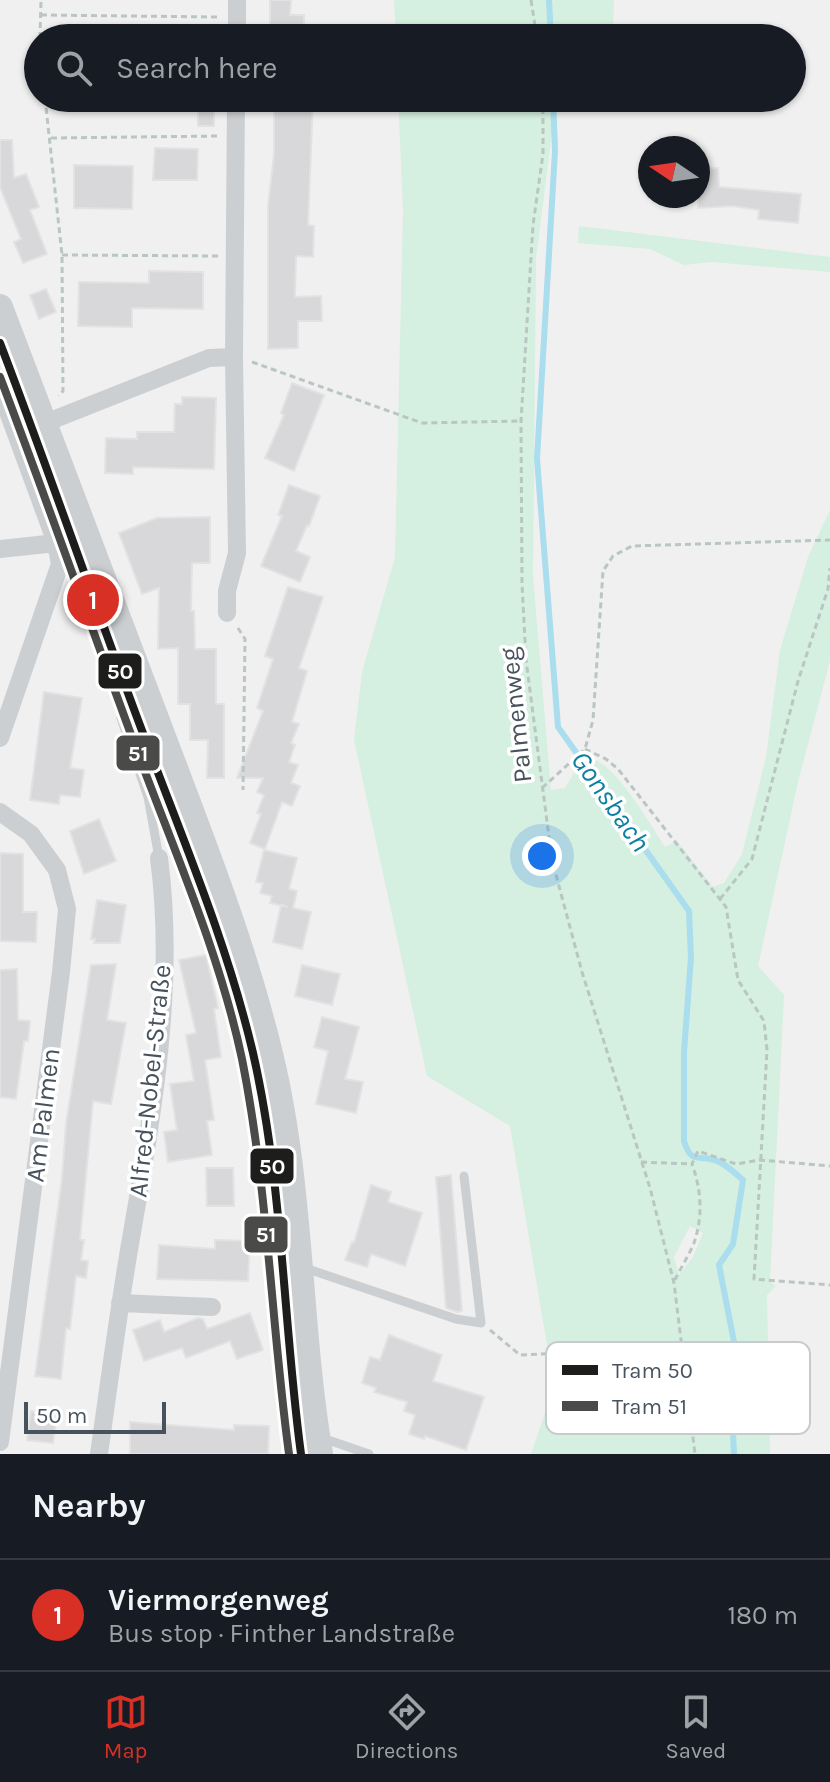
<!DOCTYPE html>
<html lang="en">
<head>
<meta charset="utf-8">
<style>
	:root { --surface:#171b24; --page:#242831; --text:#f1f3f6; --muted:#9ea1a6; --line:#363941; --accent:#d93025 }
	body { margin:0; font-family:Karla,sans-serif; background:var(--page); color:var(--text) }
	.compass { position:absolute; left:638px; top:136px; width:72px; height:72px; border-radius:50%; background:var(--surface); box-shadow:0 2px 6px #0004; rotate:283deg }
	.scale { position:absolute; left:24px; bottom:20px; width:142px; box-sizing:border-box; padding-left:8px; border:4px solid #47525d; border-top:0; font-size:22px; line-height:28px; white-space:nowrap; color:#47525d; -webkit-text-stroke:6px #fff; paint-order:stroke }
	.you { position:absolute; left:542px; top:856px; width:28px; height:28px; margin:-20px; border:6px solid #fff; border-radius:50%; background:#1a73e8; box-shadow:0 0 0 12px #1a73e833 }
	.badge { display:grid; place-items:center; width:52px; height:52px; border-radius:50%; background:var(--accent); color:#fff; font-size:26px; font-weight:700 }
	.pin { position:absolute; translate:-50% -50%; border:4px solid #fff; box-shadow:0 2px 8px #0006 }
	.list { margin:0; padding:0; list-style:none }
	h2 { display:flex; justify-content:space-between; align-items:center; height:104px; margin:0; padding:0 32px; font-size:34px }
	h2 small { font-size:26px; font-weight:400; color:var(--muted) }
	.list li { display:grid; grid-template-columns:52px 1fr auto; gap:24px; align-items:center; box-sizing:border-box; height:112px; padding:0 32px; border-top:2px solid var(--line) }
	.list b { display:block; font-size:30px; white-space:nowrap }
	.list p { margin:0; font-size:26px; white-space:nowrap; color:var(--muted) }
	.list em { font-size:26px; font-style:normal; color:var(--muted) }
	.icon { flex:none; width:44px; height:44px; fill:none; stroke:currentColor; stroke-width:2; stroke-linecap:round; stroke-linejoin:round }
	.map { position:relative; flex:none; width:830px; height:1454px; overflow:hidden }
	.search { position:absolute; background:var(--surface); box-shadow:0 2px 6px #0004; left:24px; right:24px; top:24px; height:88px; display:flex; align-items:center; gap:20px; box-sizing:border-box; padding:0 28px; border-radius:44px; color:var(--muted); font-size:30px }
	.sheet { height:216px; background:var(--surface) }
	nav { display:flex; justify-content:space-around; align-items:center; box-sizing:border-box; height:112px; border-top:2px solid var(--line); background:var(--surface); font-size:22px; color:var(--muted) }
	nav a { display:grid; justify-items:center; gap:4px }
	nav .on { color:var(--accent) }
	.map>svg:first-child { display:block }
</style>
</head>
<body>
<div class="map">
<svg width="830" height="1454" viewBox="0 0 830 1454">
	<rect width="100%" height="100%" fill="#f1f0f0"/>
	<path fill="#d5efe0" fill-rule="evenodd" d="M394,0H614L613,38H396Z
		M398,98H560L553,125L536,259L533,576L551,790L565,788C571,779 578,763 589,760C611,755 653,829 665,847L677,841L713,887L724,883L742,854L766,757L780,650L808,557L830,510V661L798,782L758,966L784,995L770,1282L776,1286L767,1295L770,1454H531L554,1386L510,1126L427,1076L354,740L362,672L395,557L403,210ZM690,1226L703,1233L693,1257L679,1275L674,1257Z
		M579,226L830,257V272L712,262L684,265L650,249L578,243Z"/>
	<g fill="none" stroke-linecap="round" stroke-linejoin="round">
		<path stroke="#aadded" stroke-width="6" d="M549,0L551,38
			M553,98L555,151L537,459L558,727L689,911L691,957L684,1052V1141C691,1164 697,1155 715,1160C725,1163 735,1173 743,1180L733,1244L719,1265L734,1342L732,1412L734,1454"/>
	</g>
	<path fill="#d8d8da" stroke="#e2e2e3" stroke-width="2" d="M270,0H291L290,15H304V38H270Z
		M198,98H214V126H198Z
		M274,98H313L308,225L314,226L313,257L296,256L295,297L321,296L322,321H298V348L268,349V206L274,154Z
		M0,140H12L14,178L26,174L39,207L30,210L47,254L23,263L14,242L21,239L0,187Z
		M155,148L198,149L197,180H153Z
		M74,165L133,166L132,209L74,208Z
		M718,168L719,187L801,194L798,223L758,219L759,210L733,206L698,208V169Z
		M149,271L203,272V309L132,308V327L78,326L79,282L149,283Z
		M46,289L56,312L39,319L30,295Z
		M292,383L324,395L294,471L265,458L284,415L281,413Z
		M182,397L216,398L214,469L133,467V474L105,473L106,438L137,439V432H174L175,404H182Z
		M289,485L320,496L309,526L307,525L296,551L310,557L300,582L261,566L282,516L278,515Z
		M210,517V563H192L191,611H194L195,649H216V704H224V778H207L208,740H190V704H178V648L158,649L159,588L142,594L119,533L157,518Z
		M288,587L323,597L299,668L307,671L292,722L299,724L291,743L295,745L289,762L298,765L291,783L300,786L292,806L282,802L265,849L250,843L261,814L257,813L264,795L257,792L263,778H237L263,711L257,708L273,659L265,656Z
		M44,692L82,698L70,768L84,770L80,797L60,795L59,804L30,800Z
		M99,819L116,861L84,874L70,831Z
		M264,850L297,858L289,889L297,891L293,908L311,912L302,949L273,942L281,905L288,907L270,903L272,896L260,893L263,883L256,882Z
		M0,853L23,854V912H37L36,942L0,941Z
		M97,900L126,905L120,943H94L95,939H91Z
		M206,955L218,1008L214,1009L221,1057L205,1060L214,1120L207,1121L212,1155L168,1162L164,1132L177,1130L170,1084L194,1081L186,1035L196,1033L179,960Z
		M116,964L107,1020L126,1023L111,1104L93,1101L80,1240H84L81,1260L88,1261L86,1278L76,1276L70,1329L66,1328L61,1379L35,1376L62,1179L66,1124L91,965Z
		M302,965L340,974L332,1005L295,996Z
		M17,969L18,1020L30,1021L28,1041H24L16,1099L0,1097V970Z
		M322,1017L359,1027L345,1079L363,1082L356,1113L316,1104L328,1051L314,1047Z
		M206,1168H233L234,1206H207Z
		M451,1175L462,1311L457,1312L446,1308L436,1177Z
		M371,1185L391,1192L388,1202L422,1213L405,1266L371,1254L367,1267L345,1260L352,1242L354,1243Z
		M215,1240L250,1241L248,1281L157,1279L159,1245L215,1249Z
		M250,1313L263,1350L237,1359L230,1341L186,1358L182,1348L144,1361L133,1330L160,1320L164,1332L198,1318L203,1319L207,1329Z
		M389,1335L442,1355L433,1381L484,1397L466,1450L425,1436L424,1439L409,1434L415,1415L404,1411L407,1402L374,1392L376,1388L362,1383L370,1357L380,1360Z
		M31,1411L57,1415L53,1443L27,1440Z
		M130,1422L234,1430V1425L269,1426L268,1454H130Z"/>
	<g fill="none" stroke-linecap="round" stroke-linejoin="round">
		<path stroke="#b9c6c1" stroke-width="3" stroke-dasharray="6 4" stroke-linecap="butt" d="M531,0L537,38
			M41,15L217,17
			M40,38L41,0
			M45,98L62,255L63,391L59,396
			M543,98V154L533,225L521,421L522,584L526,660L552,860L582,972L650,1188L674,1283L695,1454
			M51,138L219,136
			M62,255L218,256
			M252,362L422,423L521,421
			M72,584L116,705
			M238,628L245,639L243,790
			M585,749L606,759L618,769L726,907L738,980L764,1021L767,1050L754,1279L830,1285
			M542,788L585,749L593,720L603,571L613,556L632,546L830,540
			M720,899L752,859L798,681L828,589L830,568
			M641,1162L692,1164
			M675,1280C680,1269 692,1250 695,1240C703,1214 701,1189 692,1164L698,1151L736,1164L760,1160L830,1166
			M490,1330L520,1355L681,1347"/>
		<path stroke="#cccfd1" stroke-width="9" d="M121,718L148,797L159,858
			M302,1267L456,1319L481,1323L464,1176
			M321,1441H331L369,1454"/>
		<path stroke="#cccfd1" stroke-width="18" d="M237,38V0
			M0,390L56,543L60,564L0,738
			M45,423L209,358L234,357
			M0,549L56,543L86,532
			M227,613V591L237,553L234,357L236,98
			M0,812L31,834L57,870L67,909L61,972L0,1442
			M120,1303L212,1307
			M99,1454C109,1384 118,1314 130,1244C152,1117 176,987 159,858"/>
		<path stroke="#cccfd2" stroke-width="26" d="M0,307C53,446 106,586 159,726C200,835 244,944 271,1058C302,1187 298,1323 320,1454"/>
		<defs>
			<path id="tram-1" d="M0,343C49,471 93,600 141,728C181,835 227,942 253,1053C283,1184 283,1321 301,1454"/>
			<path id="tram-2" d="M0,377C48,503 92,630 139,756C176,855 220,955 242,1059C268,1189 271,1322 289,1454"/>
		</defs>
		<use href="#tram-1" stroke="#fff" stroke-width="14"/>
		<use href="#tram-2" stroke="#fff" stroke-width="14"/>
		<use href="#tram-1" stroke="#1d1d1b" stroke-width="8"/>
		<use href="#tram-2" stroke="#4a4a49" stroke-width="8"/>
	</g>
	<g text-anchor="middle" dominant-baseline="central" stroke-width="7" stroke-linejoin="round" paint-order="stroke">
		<g font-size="26" fill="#47525d" stroke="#fff">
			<text transform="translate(516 715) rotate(-96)">Palmenweg</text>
			<text transform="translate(150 1081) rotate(-84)">Alfred-Nobel-Straße</text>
			<text transform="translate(43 1115) rotate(-83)">Am Palmen</text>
		</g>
		<g font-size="28" font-style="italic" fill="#0d7fa2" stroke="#fff">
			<text transform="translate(611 801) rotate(55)">Gonsbach</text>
		</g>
	</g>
	<rect x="546" y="1342" width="264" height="92" rx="12" fill="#fff" stroke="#c8cbce" stroke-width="2"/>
	<rect x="562" y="1365" width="36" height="10" fill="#1d1d1b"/>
	<rect x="562" y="1401" width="36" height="10" fill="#4a4a49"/>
	<g font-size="22" fill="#47525d">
		<text x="612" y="1378">Tram 50</text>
		<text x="612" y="1414">Tram 51</text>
	</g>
	<g stroke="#fff" stroke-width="3">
		<rect x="97" y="652" width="46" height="38" rx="8" fill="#1d1d1b"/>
		<rect x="115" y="734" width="46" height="38" rx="8" fill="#4a4a49"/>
		<rect x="249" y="1147" width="46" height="38" rx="8" fill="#1d1d1b"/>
		<rect x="243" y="1215" width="46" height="39" rx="8" fill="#4a4a49"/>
	</g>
	<g font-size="22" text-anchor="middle" font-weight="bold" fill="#fff">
		<text x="120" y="679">50</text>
		<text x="138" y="761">51</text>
		<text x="272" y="1174">50</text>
		<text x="266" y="1242">51</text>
	</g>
</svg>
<svg class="compass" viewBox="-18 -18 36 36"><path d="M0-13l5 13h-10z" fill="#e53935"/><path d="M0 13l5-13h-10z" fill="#9ea1a6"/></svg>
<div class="scale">50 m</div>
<div class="you"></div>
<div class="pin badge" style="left:93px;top:600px">1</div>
<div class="search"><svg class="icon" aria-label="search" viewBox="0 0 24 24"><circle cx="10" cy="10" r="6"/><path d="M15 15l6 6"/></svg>Search here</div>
</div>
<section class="sheet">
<h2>Nearby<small></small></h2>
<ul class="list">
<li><span class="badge">1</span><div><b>Viermorgenweg</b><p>Bus stop · Finther Landstraße</p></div><em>180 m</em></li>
</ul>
</section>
<nav>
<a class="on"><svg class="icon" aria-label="map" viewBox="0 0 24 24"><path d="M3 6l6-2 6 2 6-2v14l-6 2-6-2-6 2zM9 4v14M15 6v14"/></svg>Map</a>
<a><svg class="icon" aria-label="directions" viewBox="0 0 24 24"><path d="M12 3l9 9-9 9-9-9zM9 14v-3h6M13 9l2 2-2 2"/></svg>Directions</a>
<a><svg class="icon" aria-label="saved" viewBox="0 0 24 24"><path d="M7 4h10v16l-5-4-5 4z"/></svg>Saved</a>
</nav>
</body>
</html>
